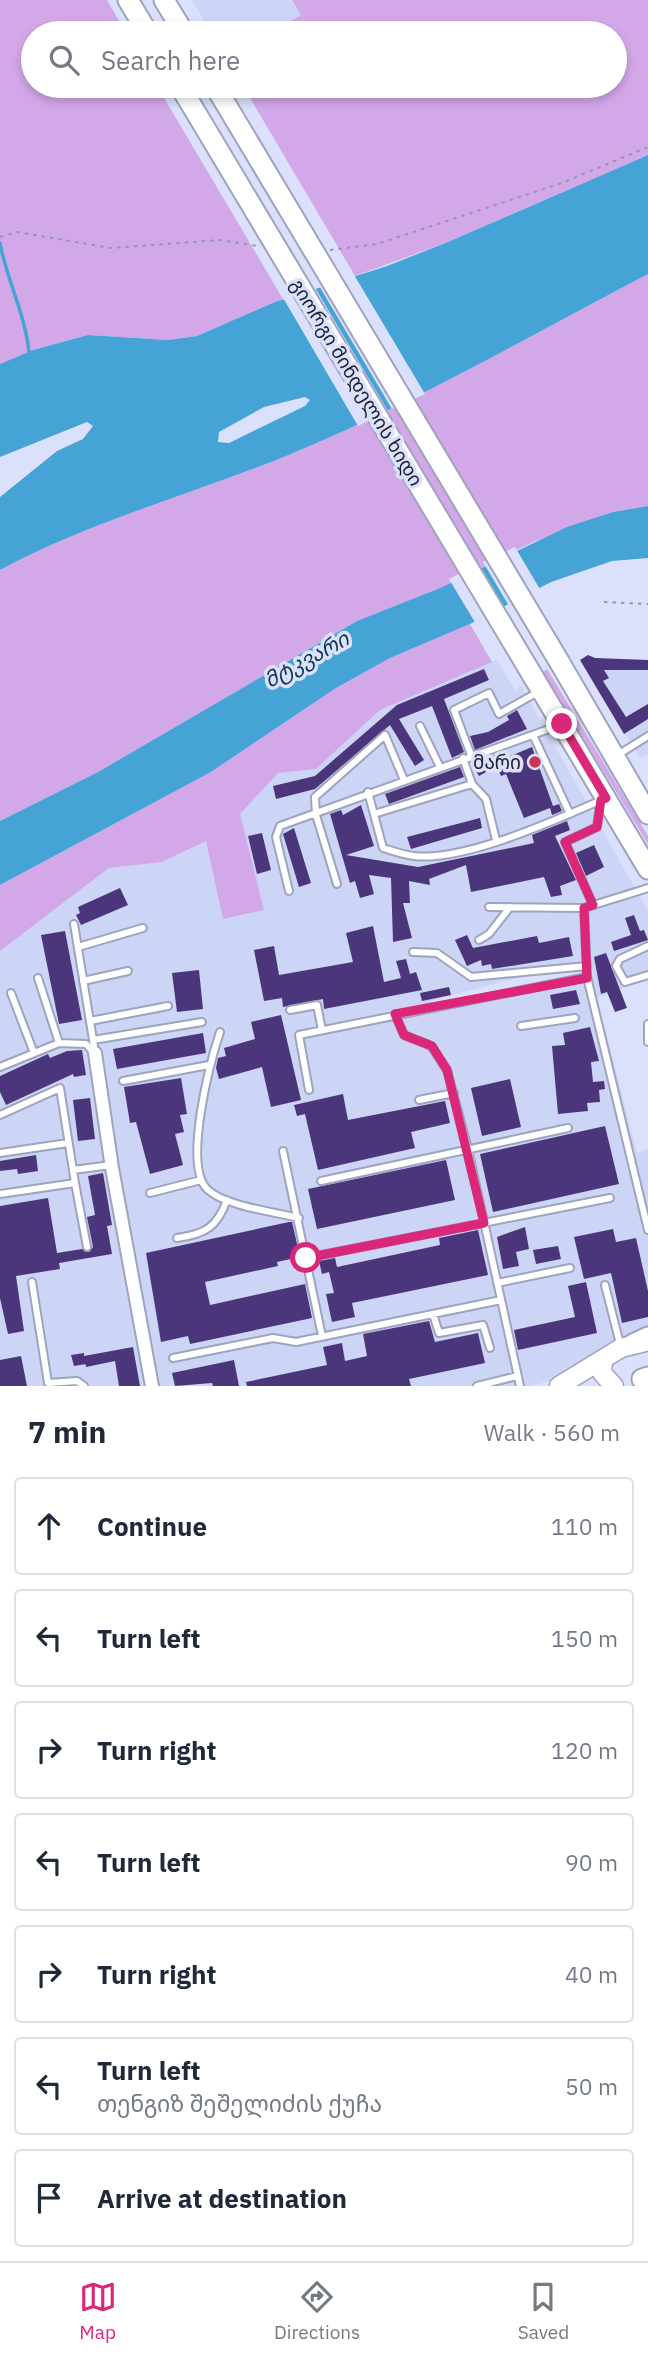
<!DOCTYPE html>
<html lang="en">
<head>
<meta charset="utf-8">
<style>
	:root { --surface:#fff; --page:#f6f6f7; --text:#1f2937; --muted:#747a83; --line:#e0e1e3; --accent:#db2777 }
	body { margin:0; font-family:"IBM Plex Sans","Noto Sans Georgian",sans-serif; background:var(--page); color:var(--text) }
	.stop { position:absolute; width:21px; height:21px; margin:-16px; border:5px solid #db2777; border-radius:50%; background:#fff }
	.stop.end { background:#db2777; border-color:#fff; box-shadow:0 2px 7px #0008 }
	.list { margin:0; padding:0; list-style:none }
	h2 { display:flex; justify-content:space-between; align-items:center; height:91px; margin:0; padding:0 28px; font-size:30px }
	h2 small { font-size:23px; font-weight:400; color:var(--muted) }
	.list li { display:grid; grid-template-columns:46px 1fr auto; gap:21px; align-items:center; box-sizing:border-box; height:98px; margin:0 14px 14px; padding:0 14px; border:2px solid var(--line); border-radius:7px }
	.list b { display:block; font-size:26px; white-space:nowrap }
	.list p { margin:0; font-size:23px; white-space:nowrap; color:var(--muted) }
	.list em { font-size:23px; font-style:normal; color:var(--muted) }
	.icon { flex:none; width:38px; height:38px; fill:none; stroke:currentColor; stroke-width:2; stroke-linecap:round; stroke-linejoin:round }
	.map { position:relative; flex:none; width:648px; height:1386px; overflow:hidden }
	.search { position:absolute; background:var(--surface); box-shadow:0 4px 10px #0003; left:21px; right:21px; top:21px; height:77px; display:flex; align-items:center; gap:18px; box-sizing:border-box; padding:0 24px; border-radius:38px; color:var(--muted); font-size:26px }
	.sheet { height:875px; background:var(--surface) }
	nav { display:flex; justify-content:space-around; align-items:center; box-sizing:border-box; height:98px; border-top:2px solid var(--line); background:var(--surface); font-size:19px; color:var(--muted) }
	nav a { display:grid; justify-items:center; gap:4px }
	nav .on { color:var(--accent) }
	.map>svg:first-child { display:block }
</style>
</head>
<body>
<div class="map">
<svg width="648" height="1386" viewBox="0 0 648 1386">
	<rect width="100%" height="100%" fill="#dbe1fc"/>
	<path fill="#ccd5f6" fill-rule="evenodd" d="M192,0H292L302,15L272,33H212Z
		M588,655L597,660H648V754L640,758L580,660Z
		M497,660L515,690L521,686L648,911V978L597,998L637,1153L648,1149V1331L555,1380L530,1386H0V951L109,868L162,862L206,840L223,919L264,910L239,814L252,798L278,773L316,769L380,710ZM587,960L592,977L432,1010L430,1001Z"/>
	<path fill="#d3a8e9" d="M0,0H107L126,33H33V86H157L283,299L197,336L168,340L88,335L33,350L0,364Z
		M292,0H648V155L448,242L355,276L243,86H615V33H272L301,15Z
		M648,274V506L613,512L533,542L440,588L357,621L98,772L0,821V570C93,520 194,494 291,454C414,403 530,336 648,274Z
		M470,624L492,662L380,710L316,769L278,773L240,814L264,910L223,919L206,841L162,862L109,868L0,951V885L211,772L336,688L390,658Z
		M547,669L648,836V844L543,672Z"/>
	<path fill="#45a4d5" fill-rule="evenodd" d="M648,155V274C530,336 414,403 291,454C194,494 93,520 0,570V497L57,451L83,439L93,426L87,422L82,424L0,457V364L33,350L88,335L168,340L197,336L275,302L387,266L448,242ZM305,397L310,400L305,406L229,443L218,442L219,432L264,407Z
		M648,506V558L612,561L551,582L470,624L390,658L336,688L211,772L0,885V821L98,772L357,621L440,588L567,527L613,512Z"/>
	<path fill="#dbe1fc" d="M353,273L425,394L392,409L318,284Z
		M314,286L388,411L358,426L282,296Z
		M515,547L541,591L509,606L483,562Z
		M479,564L505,608L476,624L449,579Z"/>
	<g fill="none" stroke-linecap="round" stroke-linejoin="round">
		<path stroke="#45a4d5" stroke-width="3.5" d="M0,243C7,281 25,313 29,352"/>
	</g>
	<path fill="#4b367c" d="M588,655L595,658L648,660V670H604L609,678L603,681L626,717L648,704V719L624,734L580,660Z
		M484,669L489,680L444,699L464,752L452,758L432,706L399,719L424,760L415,766L390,725L315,789L276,799L273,786L315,776L397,705Z
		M517,710L527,729L475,750L470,736L488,732L509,720L507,716Z
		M532,747L553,806L559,804L562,811L552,815L550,808L524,818L506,774L501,776L497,766L479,776L471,763L497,754L501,760Z
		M460,767L464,777L389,804L385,794Z
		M361,805L374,846L346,855L418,867L534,843L532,835L567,821L570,830L555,836L576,880L560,886L562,895L551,897L544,877L471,892L466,865L429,879L430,885L409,881L410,903H403L412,938L393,942L391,878L369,875L374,894L360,898L355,881L350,883L330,814L341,810L343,815Z
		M480,818L482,828L411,849L407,837Z
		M294,828L311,883L299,887L283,834Z
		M262,833L271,870L257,874L248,836Z
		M594,845L604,867L586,876L576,853Z
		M120,888L128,905L81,925L76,915L80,913L78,907Z
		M634,915L640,931L644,930L648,940L614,951L611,942L631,935L625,918Z
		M373,926L384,982L401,978L396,961L406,959L410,974L416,972L422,990L324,1009L323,999L283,1007L282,998L264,1001L254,950L274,946L279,975L353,962L346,933Z
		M65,931L82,1020L59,1024L41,935Z
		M467,935L473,948L537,936L539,943L569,937L573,956L492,969L491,964L482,966L481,960L467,966L455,940Z
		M606,953L627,1008L615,1012L607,992L601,994L594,957Z
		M199,970L203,1009L177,1012L172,973Z
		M449,987L451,995L422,1001L420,993Z
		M576,990L580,1004L553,1009L550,995Z
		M281,1015L301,1100L271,1107L262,1067L219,1079L216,1068L218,1058L226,1056L224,1048L255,1039L251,1022Z
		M590,1027L599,1061L591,1062L593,1082L604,1081L605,1089L599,1090L600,1102L587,1103L588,1111L558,1114L552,1046L565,1045L563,1033Z
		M203,1033L206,1053L117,1069L113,1049Z
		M82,1050L86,1075L74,1077L73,1074L6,1105L0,1092V1076L48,1054L50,1058L67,1051Z
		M181,1078L187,1114L180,1115L184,1132L175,1134L183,1165L150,1174L136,1122L130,1123L124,1087Z
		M510,1079L521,1127L482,1136L471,1088Z
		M343,1094L348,1120L445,1101L450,1123L411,1132L415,1148L318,1170L305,1114L297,1116L294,1105Z
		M90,1098L95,1139L78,1141L73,1100Z
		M605,1126L619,1184L493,1212L480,1154Z
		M36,1155L38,1171L18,1174L17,1169L0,1171V1161Z
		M446,1160L455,1200L317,1229L308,1189Z
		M103,1173L112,1225L107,1226L112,1254L59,1263L60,1269L16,1276L24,1331L8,1334L0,1298V1206L48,1198L57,1253L82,1249L89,1252L93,1247L87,1217L95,1215L88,1176Z
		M289,1222H292L300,1257L277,1262L278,1266L205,1282L210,1305L305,1284L312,1318L190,1344L188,1336L161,1342L146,1253Z
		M525,1227L529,1249L516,1252L519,1266L503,1269L497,1237Z
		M613,1229L616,1242L636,1238L648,1291V1317L622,1323L611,1273L584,1279L574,1237Z
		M478,1230L488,1275L352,1303L355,1317L332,1322L326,1294L334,1293L329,1272L322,1274L319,1261L335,1258L337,1267L440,1245L439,1238Z
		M558,1246L561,1259L536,1264L533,1250Z
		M586,1282L597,1333L518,1350L514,1330L575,1317L568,1286Z
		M429,1321L435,1342L478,1333L485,1363L409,1379L411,1386H247L246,1382L327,1365L323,1347L342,1343L345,1361L367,1356L363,1334Z
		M133,1347L140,1386H119L115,1361L86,1367L85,1360L86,1364L74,1366L71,1355L84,1353V1356Z
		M21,1356L27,1386H0V1360Z
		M234,1360L239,1386H213L212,1383L175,1386L172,1373Z"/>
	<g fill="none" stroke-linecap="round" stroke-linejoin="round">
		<defs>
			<path id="lane" d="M420,726L440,767
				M533,735L570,814
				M471,755L454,710L489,693L499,714L538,692
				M616,756L648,736
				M463,758L472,784L486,799L496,840
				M368,792L383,848C393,851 404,855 414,856C464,862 558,819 604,799
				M374,814L472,784
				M337,884L316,815L315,797L385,735L404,780
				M648,888L584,908L587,977L648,1230
				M289,891L276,837L280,826L560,725
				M593,905L565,842L597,827L600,802
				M489,907L584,908
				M74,924L93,1040
				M479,940L489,934L510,907
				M648,946L620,959L616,966L625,982L648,975
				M78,947L143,928
				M413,952L437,953L471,977L587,966
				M38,978L59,1043
				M83,981L128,971
				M11,993L34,1053
				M290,1010L317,1005L322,1030
				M395,1014L404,1035L431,1046L447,1070L468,1149L520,1386
				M90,1021L168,1006
				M648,1024V1042
				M521,1026L575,1018
				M220,1032C210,1062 183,1165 207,1189C224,1206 275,1212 299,1218
				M95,1053L93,1040L202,1022
				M0,1067L59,1043L86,1044L93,1052
				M123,1081L209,1065
				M309,1090L299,1035L587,977
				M419,1100L454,1093
				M0,1115L60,1088L75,1183L0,1194
				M283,1151L322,1336
				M0,1153L68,1143
				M73,1170L111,1165
				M321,1181L568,1128
				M75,1183L87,1247
				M150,1193L201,1180
				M177,1238C206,1234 217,1227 227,1200
				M306,1258L610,1198
				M32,1282L48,1383L77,1381L84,1386
				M497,1283L570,1268
				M605,1285L620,1344
				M433,1314L439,1333L483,1325L490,1348
				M173,1358L273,1338L296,1342L501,1300
				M477,1386L517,1376"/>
			<path id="street" d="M95,1053L112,1168L152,1386"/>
			<path id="secondary" d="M603,1360L602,1373L614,1386
				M559,1386L621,1348L645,1342"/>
			<path id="primary" d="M128,0L148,33
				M164,0L184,33
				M560,663L648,814
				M534,678L648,869
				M633,1344L648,1337
				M642,1379L648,1377"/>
		</defs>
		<use href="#lane" stroke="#9ea4be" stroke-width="10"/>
		<use href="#street" stroke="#9ea4be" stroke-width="16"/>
		<use href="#secondary" stroke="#9ea4be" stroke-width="21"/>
		<use href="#primary" stroke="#9ea4be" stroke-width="23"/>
		<path stroke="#9398ac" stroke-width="2" stroke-dasharray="3.5 5" stroke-linecap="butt" d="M0,237L17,232L111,248L219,240L258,246
			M330,250L377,244L562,183L648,147
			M604,602L648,604"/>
		<use href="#lane" stroke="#fff" stroke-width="6"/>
		<use href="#street" stroke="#fff" stroke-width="12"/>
		<use href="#secondary" stroke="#fff" stroke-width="18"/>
		<use href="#primary" stroke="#fff" stroke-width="19"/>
		<defs>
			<path id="primary-bridge" d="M180,86L534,678
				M215,86L560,663"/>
		</defs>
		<use href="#primary-bridge" stroke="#9ea4be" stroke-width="23" stroke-linecap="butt"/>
		<use href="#primary-bridge" stroke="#fff" stroke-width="19"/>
	</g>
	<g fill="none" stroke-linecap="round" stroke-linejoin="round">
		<path stroke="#db2777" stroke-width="9" d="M306,1258L484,1223L447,1070L432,1046L404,1035L395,1014L587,978L584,908L593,905L565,842L597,827L601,800L606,798L562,724"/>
	</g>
	<circle fill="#c83754" stroke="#dbe1fc" stroke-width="2.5" cx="535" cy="762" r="7"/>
	<g text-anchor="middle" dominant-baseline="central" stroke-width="7" stroke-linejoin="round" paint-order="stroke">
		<g font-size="19" fill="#1e202a" stroke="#dbe1fc">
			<text transform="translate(357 382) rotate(59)">გიორგი მინდელის ხიდი</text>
		</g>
		<g font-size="19" fill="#1e202a" stroke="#dbe1fc" text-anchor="end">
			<text x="521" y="762">მარი</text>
		</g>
		<g font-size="21" font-style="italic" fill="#0e374c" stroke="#dbe1fc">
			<text transform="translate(306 659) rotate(-29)">მტკვარი</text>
		</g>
	</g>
</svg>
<div class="stop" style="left:306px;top:1258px"></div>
<div class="stop end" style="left:562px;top:724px"></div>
<div class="search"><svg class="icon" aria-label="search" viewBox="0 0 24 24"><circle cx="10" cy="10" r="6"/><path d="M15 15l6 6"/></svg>Search here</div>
</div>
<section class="sheet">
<h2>7 min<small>Walk · 560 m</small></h2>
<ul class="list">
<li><svg class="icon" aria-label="ahead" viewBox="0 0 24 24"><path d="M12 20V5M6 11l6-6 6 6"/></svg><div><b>Continue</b></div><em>110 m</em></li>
<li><svg class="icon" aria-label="left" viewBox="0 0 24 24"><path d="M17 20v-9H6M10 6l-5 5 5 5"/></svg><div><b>Turn left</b></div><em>150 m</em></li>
<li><svg class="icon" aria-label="right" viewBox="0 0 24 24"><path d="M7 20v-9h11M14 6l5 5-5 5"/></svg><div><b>Turn right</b></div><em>120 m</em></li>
<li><svg class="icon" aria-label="left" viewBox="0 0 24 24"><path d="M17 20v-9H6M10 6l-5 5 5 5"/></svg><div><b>Turn left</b></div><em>90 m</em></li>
<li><svg class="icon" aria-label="right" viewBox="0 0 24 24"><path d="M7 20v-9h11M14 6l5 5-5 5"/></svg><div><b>Turn right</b></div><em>40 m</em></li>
<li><svg class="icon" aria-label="left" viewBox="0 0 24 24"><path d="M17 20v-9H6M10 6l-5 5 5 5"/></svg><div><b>Turn left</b><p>თენგიზ შეშელიძის ქუჩა</p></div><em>50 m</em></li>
<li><svg class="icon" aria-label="arrive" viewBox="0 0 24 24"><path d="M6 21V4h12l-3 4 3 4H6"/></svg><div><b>Arrive at destination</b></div></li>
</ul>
</section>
<nav>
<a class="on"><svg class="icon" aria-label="map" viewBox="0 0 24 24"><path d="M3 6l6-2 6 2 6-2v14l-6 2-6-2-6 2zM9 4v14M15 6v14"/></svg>Map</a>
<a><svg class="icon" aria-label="directions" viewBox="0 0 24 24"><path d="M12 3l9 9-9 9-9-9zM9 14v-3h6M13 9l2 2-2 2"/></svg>Directions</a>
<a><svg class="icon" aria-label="saved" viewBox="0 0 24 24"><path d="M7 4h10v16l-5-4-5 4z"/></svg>Saved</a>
</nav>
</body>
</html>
